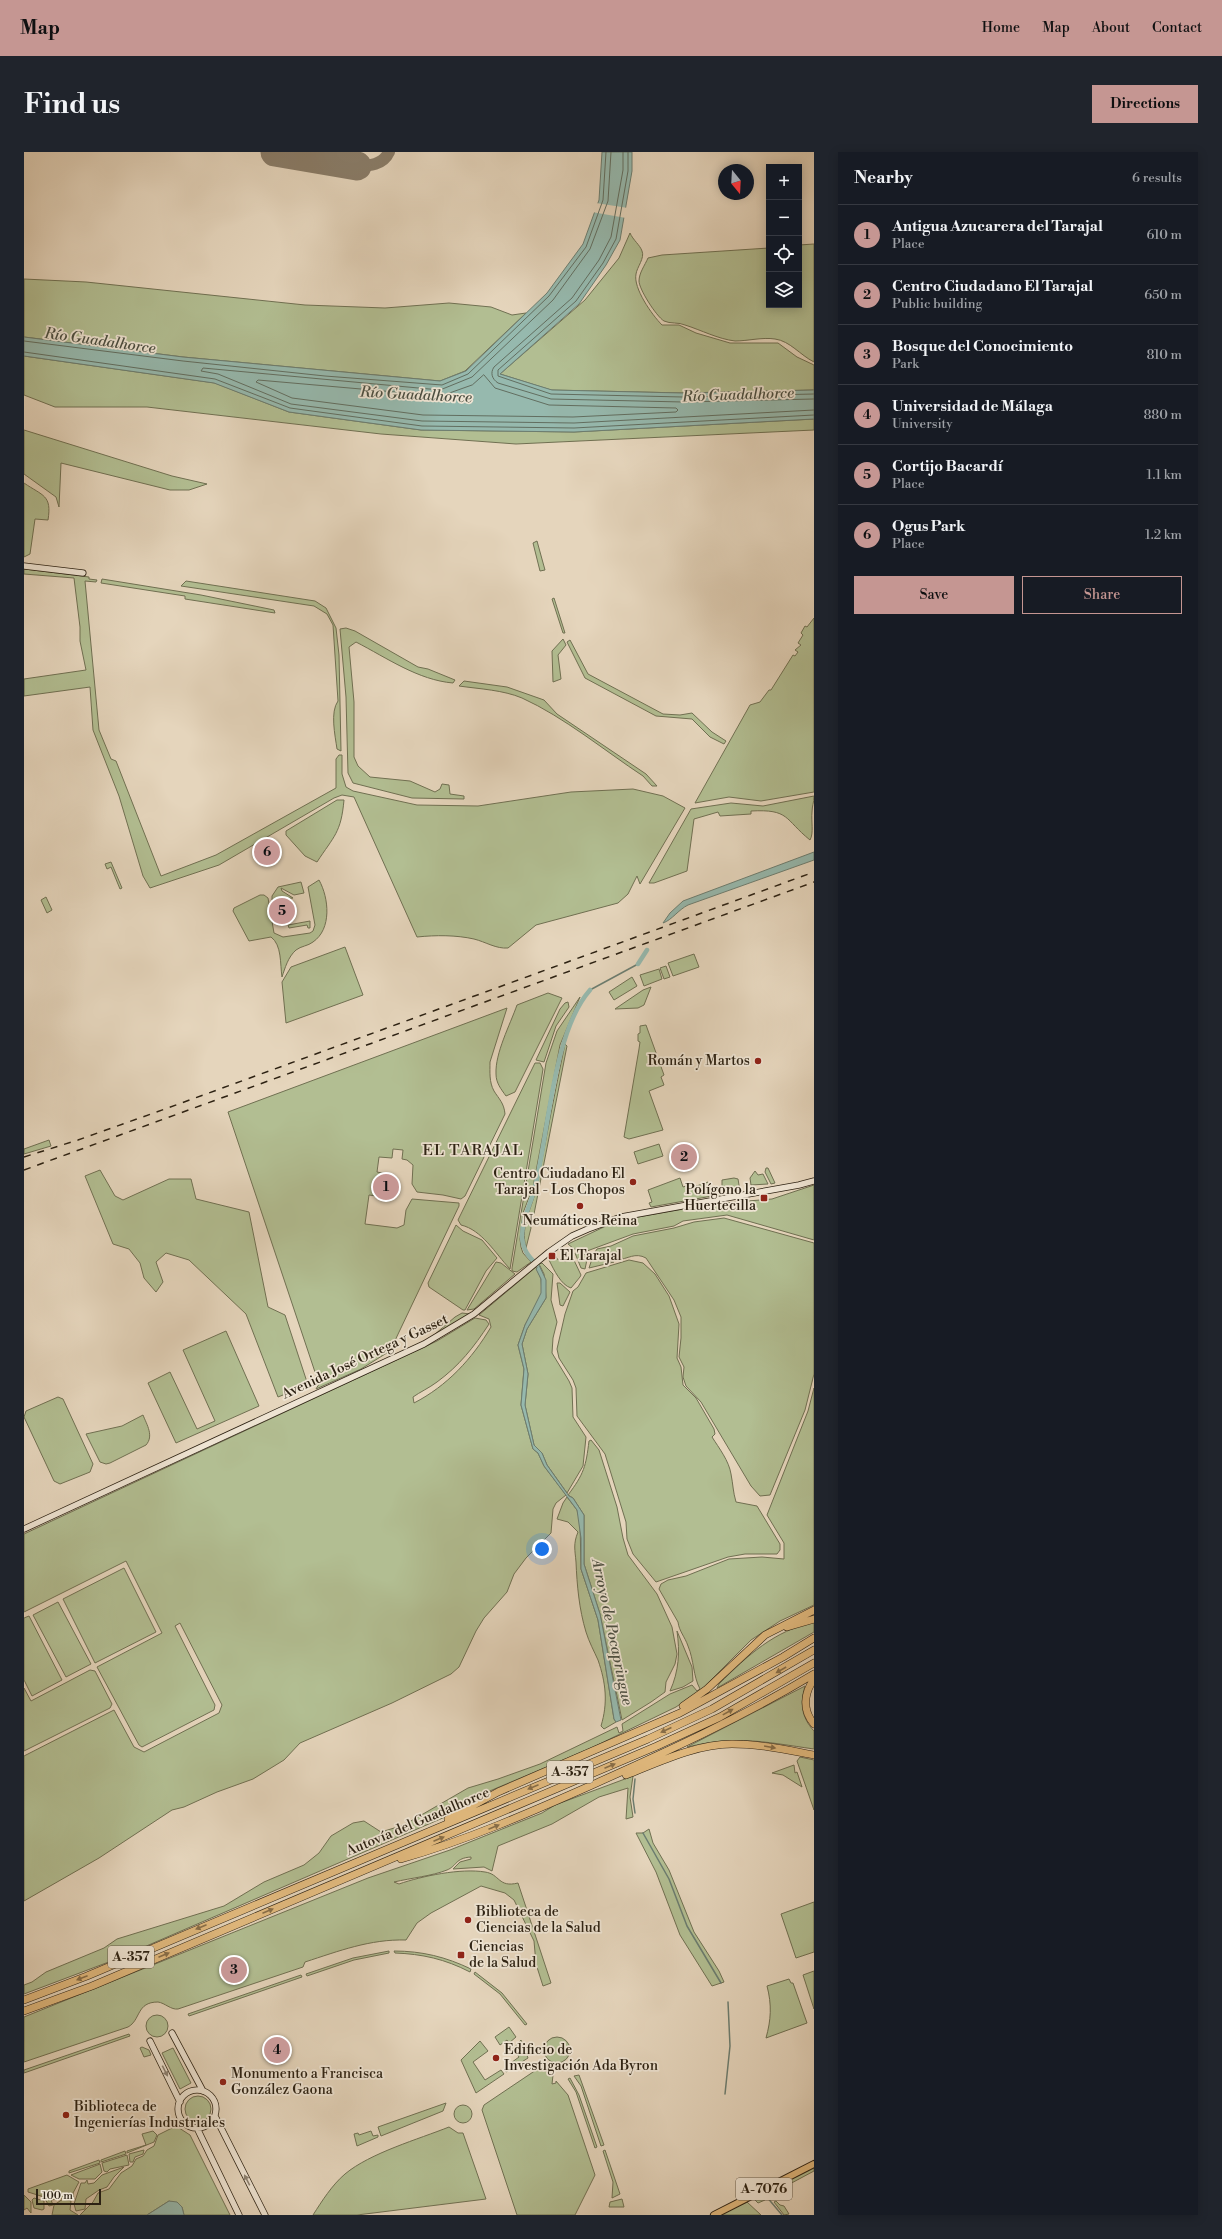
<!DOCTYPE html>
<html lang="en">
<head>
<meta charset="utf-8">
<style>
	:root { --surface:#171b24; --page:#20242c; --text:#f1f3f6; --muted:#9ea1a6; --line:#363941; --accent:#c59692 }
	body { margin:0; font-family:"Libre Bodoni",serif; background:var(--page); color:var(--text) }
	.controls { position:absolute; right:12px; top:12px; display:grid; overflow:hidden; border-radius:0px; box-shadow:0 2px 10px #0003 }
	.controls button { width:36px; height:36px; display:grid; place-items:center; padding:0; border:0; border-bottom:1px solid var(--line); background:var(--surface); color:var(--text); font:20px sans-serif }
	.compass { position:absolute; left:694px; top:12px; width:36px; height:36px; border-radius:50%; background:var(--surface); box-shadow:0 2px 10px #0003; rotate:162deg }
	.scale { position:absolute; left:12px; bottom:10px; width:65px; box-sizing:border-box; padding-left:4px; border:2px solid #2d2213; border-top:0; font-size:11px; line-height:14px; white-space:nowrap; color:#2d2213; -webkit-text-stroke:3px #eee4d3; paint-order:stroke }
	.you { position:absolute; left:518px; top:1397px; width:14px; height:14px; margin:-10px; border:3px solid #fff; border-radius:50%; background:#1a73e8; box-shadow:0 0 0 6px #1a73e833 }
	.badge { display:grid; place-items:center; width:26px; height:26px; border-radius:50%; background:var(--accent); color:#111; font-size:13px; font-weight:700 }
	.pin { position:absolute; translate:-50% -50%; border:2px solid #fff; box-shadow:0 1px 4px #0006 }
	.list { margin:0; padding:0; list-style:none }
	h2 { display:flex; justify-content:space-between; align-items:center; height:52px; margin:0; padding:0 16px; font-size:17px }
	h2 small { font-size:13px; font-weight:400; color:var(--muted) }
	.list li { display:grid; grid-template-columns:26px 1fr auto; gap:12px; align-items:center; box-sizing:border-box; height:60px; padding:0 16px; border-top:1px solid var(--line) }
	.list b { display:block; font-size:15px; white-space:nowrap }
	.list p { margin:0; font-size:13px; white-space:nowrap; color:var(--muted) }
	.list em { font-size:13px; font-style:normal; color:var(--muted) }
	.actions { display:flex; gap:8px; padding:12px 16px }
	.actions a { flex:1; padding:9px 0; border:1px solid var(--accent); border-radius:0px; text-align:center; font-size:14px; color:var(--accent) }
	.actions .main { background:var(--accent); color:#111 }
	.icon { flex:none; width:22px; height:22px; fill:none; stroke:currentColor; stroke-width:2; stroke-linecap:round; stroke-linejoin:round }
	.map { position:relative; flex:none; width:790px; height:2063px; overflow:hidden; border-radius:0px }
	header { display:flex; align-items:center; gap:24px; box-sizing:border-box; height:56px; padding:0 20px; background:var(--accent); color:#111 }
	header strong { font-size:19px }
	nav { display:flex; gap:22px; margin-inline-start:auto; font-size:14px }
	.intro { display:flex; align-items:center; justify-content:space-between; box-sizing:border-box; height:96px; padding:0 24px }
	h1 { margin:0; font-size:28px }
	.button { padding:10px 18px; border-radius:0px; background:var(--accent); color:#111; font-size:14px; font-weight:700 }
	main { display:flex; gap:24px; padding:0 24px }
	aside { flex:1; background:var(--surface); border-radius:0px; box-shadow:0 2px 10px #0003 }
	.map>svg:first-child { display:block }
</style>
</head>
<body>
<header>
<strong>Map</strong>
<nav><a>Home</a><a>Map</a><a>About</a><a>Contact</a></nav>
</header>
<div class="intro"><h1>Find us</h1><a class="button">Directions</a></div>
<main>
<div class="map">
<svg width="790" height="2063" viewBox="0 0 790 2063">
	<rect width="100%" height="100%" fill="#e5d5bc"/>
	<filter id="stains"><feTurbulence type="fractalNoise" baseFrequency=".005" numOctaves="4"/><feColorMatrix values="0 0 0 0 .2 0 0 0 0 .09 0 0 0 0 .02 0 0 0 .5 -.17"/></filter>
	<radialGradient id="worn" r=".72"><stop offset=".6" stop-color="#630" stop-opacity="0"/><stop offset="1" stop-color="#630" stop-opacity=".3"/></radialGradient>
	<path fill="#b2be92" stroke="#707052" d="M606,81C609,88 616,93 618,99C621,106 613,115 612,122C609,136 628,163 638,173H655L672,181L706,191H754L773,205L790,213V238L659,241L527,238L476,222L561,148L595,106Z
		M790,92V210C776,203 766,189 751,187C738,185 724,189 711,189C694,187 677,178 661,173C655,170 646,172 640,169C632,164 615,137 615,129C615,121 621,113 624,106L638,103L745,96V153H775V93Z
		M0,127L62,130L281,153L361,156L425,151L467,155L488,163L502,161L441,219L416,229L159,205L0,185Z
		M0,204L191,231L265,260L397,278L550,280L790,267V278L492,292L357,282L123,255H31L0,243Z
		M0,278L148,324L183,332L165,338H146L37,311L35,355L32,345L0,322Z
		M0,331C19,344 28,343 24,368L11,367L6,402L0,405Z
		M513,389L521,418L516,419L509,391Z
		M0,417L65,425V427L73,428L72,430L61,429L75,578L87,607L92,609L137,724L192,703L312,636V607L315,603H318V622L322,635L329,639L393,653L454,654L547,640L609,637L639,644L661,656L616,732L613,724L604,742L594,751L512,773L484,796C472,797 462,790 450,787C432,783 412,783 393,785L330,645L318,643L310,646L195,713L126,736L119,724L95,644L69,578L66,535L0,544V527L62,518L56,489V475L50,426L0,422Z
		M78,427L177,443L250,458L251,461L161,447V444L77,431Z
		M162,429L291,449L302,456L312,476L315,503L317,599L313,597C311,583 306,560 314,549L309,473L303,462L290,454L157,434Z
		M530,446L541,481H539L528,447Z
		M790,466V640L737,649L705,645L671,651L726,553L736,550L745,538H747L769,503L771,504L774,500L771,498L777,493L774,491L779,483L777,481L781,474L783,475Z
		M322,476L331,479L394,515L404,517L431,528L429,531C394,528 363,506 332,490L325,495L330,550V605L334,614L346,625L386,629L411,640L416,637L418,632L425,633L426,642L440,644V647L388,646L329,631L324,621L322,545L316,477Z
		M539,487L542,493L534,503L537,527L529,530L528,499Z
		M546,488L564,522L639,562L656,563L668,561L688,580L702,589L700,592L686,585L668,567L632,564L561,526L543,490Z
		M440,529L483,535L520,548L533,562L622,622L633,634H628L619,624C581,599 540,565 498,546C479,538 456,537 435,534Z
		M790,644C790,651 788,654 788,660C787,669 790,681 786,688C760,667 766,657 727,659V662L696,664L694,660L670,667L663,719L630,731H625L667,657L707,651L739,654Z
		M313,648H320C317,681 310,684 293,710L281,704L262,683V679Z
		M87,710L98,736L96,737L87,715L83,717L81,712Z
		M295,728C305,746 308,777 289,790C284,794 277,794 272,798C264,805 261,816 258,825C256,812 258,793 247,785L225,789L209,759L210,756L236,743H240L244,746L250,781L259,785L286,781L289,779L291,773L284,735Z
		M277,730L280,741L270,743L257,736L258,739L269,746L248,748V744L254,735Z
		M22,745L28,758L23,761L17,748Z
		M286,769V776H284L283,773L265,776L264,773Z
		M321,795L339,843L262,871L258,830L267,815Z
		M670,802L675,815L649,824L644,811Z
		M642,814L646,825L640,827L636,816Z
		M635,817L638,827L620,834L616,823Z
		M608,825L613,834L590,848L585,840Z
		M627,835L620,853L614,856L591,857L619,838Z
		M524,841L538,846L491,940L482,944C477,937 472,931 472,922C471,901 486,873 493,853Z
		M556,845L536,893L509,1035L499,1061L496,1087L497,1095L499,1101L507,1110L493,1120L488,1119V1116L522,911L533,879Z
		M544,850L545,855L532,874L520,910L512,908L536,857L541,851Z
		M483,856L466,910C466,920 465,930 470,939C475,947 480,951 481,962L441,1044L437,1047L419,1043L393,1040L388,1032L389,1013L383,1008L378,1007L379,998L369,997L368,1006L355,1005L353,1020L363,1022L362,1032L349,1030L348,1039L361,1041L360,1045L345,1043L341,1072L373,1076L380,1073L382,1058L388,1047L435,1051V1054L366,1199L337,1217L292,1237L295,1232L204,960Z
		M622,873L640,923L637,925L640,933L625,939L639,978L605,987L600,985L615,897L616,890L614,889V882L616,881V874Z
		M541,892L543,894L510,1062L505,1066L507,1076L502,1096C496,1072 508,1057 513,1034C522,987 531,939 541,892Z
		M511,911H516L519,917L486,1117C471,1101 458,1078 437,1073L434,1068Z
		M25,988L27,994L0,1002V997Z
		M635,992L639,1004L614,1012L610,1000Z
		M742,1016H744L751,1031L747,1032L741,1020Z
		M76,1018L91,1044L99,1048L145,1027H167L172,1047L225,1060L244,1155L261,1163L284,1233L254,1245L222,1162L165,1108L142,1101L132,1110L139,1130L132,1140L120,1126L116,1111L105,1097L89,1092L61,1024Z
		M731,1019L734,1023L739,1022L744,1032L727,1033L726,1026Z
		M656,1026L659,1035L662,1034L664,1037L684,1030L688,1041L698,1039V1028L710,1026L714,1027L716,1039L627,1055L625,1051L628,1050L624,1038Z
		M790,1033V1088L703,1063L659,1069L650,1074L609,1082L563,1099L550,1097L544,1092L582,1074L609,1066L688,1052L748,1047Z
		M700,1066L790,1091V1222L781,1258L746,1343L736,1344L727,1334L677,1250L662,1234L659,1225L660,1215L655,1205L657,1186V1165L650,1148L622,1106C611,1100 604,1107 593,1108C587,1108 577,1102 571,1100L573,1097L587,1094L609,1084L650,1076L670,1070Z
		M432,1073L439,1079L458,1088L473,1106L462,1119L441,1158H439L405,1135L404,1131Z
		M551,1101L564,1103L561,1117L557,1116Z
		M531,1103L534,1108L538,1106L541,1110L548,1104L557,1123L556,1125L547,1136C537,1133 530,1118 525,1108Z
		M569,1104H571L590,1110L565,1116Z
		M605,1108L619,1111L631,1122L645,1144L655,1172L653,1206L657,1215L659,1233L672,1246L690,1277L691,1282L688,1285C695,1296 705,1309 707,1322C709,1332 709,1340 712,1350L733,1354L756,1392V1398L753,1402H721L704,1405L632,1430L609,1402L603,1387L602,1370L581,1302L553,1264L552,1236L549,1228L535,1206L533,1197L541,1162L549,1139L554,1135L562,1121Z
		M472,1110L477,1111L491,1122L450,1157L443,1158Z
		M518,1111L529,1122L527,1148L533,1170L529,1186L528,1201L545,1229L548,1236L549,1265L562,1285L559,1314L543,1341L523,1313L518,1301L510,1293L501,1253L504,1222L498,1192L503,1177L522,1146L520,1122L515,1112Z
		M512,1115L517,1127L518,1141L501,1173L494,1193L500,1217L497,1253L509,1297L514,1301L520,1314L542,1343L532,1351L529,1357L527,1381L502,1406L490,1422L483,1440L460,1466L452,1479L435,1515L427,1522L368,1551L276,1591L260,1608L229,1627L193,1640L160,1655L148,1658L75,1706L0,1749V1604L90,1558L110,1595L120,1600L195,1561L198,1553L156,1471L151,1474L191,1553L190,1558L118,1595L115,1593L73,1515L138,1481L102,1409L0,1460V1382L413,1189L451,1166L462,1168L465,1172C450,1195 435,1214 413,1230C405,1236 396,1240 389,1245L390,1251C423,1234 448,1207 467,1175L465,1167L455,1163Z
		M533,1131H536L546,1140L539,1154L536,1153Z
		M438,1161L446,1162L410,1183L431,1165Z
		M202,1179L235,1254L152,1291L124,1231L146,1220L173,1277L191,1269L159,1198Z
		M790,1236V1453L756,1469L727,1488L678,1537L652,1555L565,1597L461,1641L421,1665L90,1808L0,1842V1833L8,1830L22,1820L80,1796L93,1787L200,1754L240,1730L280,1713L295,1701L307,1684L329,1671L340,1669L357,1680L380,1673L444,1636L474,1627L516,1612L593,1575L595,1581L599,1579L598,1572L646,1542L668,1533L673,1539L676,1537C669,1524 670,1508 664,1494C661,1485 655,1479 654,1470L635,1437L637,1432L644,1428L662,1424L705,1407L738,1405L760,1407V1391L743,1363L784,1259Z
		M34,1245L39,1247L69,1312L66,1320L36,1332L30,1329L0,1265L2,1259Z
		M119,1263C123,1273 130,1284 122,1293L86,1311L82,1312L76,1310L62,1282L98,1274Z
		M567,1288L575,1298L593,1355L599,1386L604,1403L633,1442L648,1475L653,1502L651,1512L642,1530L641,1540L627,1550L598,1568L576,1462L560,1412V1363L549,1346L544,1343C560,1322 562,1314 565,1289Z
		M543,1345L553,1358L556,1369L557,1417L574,1468L590,1567L592,1570L580,1577L577,1574C584,1551 582,1531 574,1508C570,1499 565,1490 562,1480C555,1457 553,1433 552,1410C551,1398 549,1392 554,1380L544,1370L533,1367L539,1351Z
		M100,1416L132,1480L71,1511L39,1447Z
		M34,1450L67,1512L42,1525L9,1463Z
		M5,1464L38,1528L8,1544L0,1528V1466Z
		M790,1470V1480L693,1536L695,1532C724,1503 750,1479 790,1470Z
		M653,1479L668,1515L669,1529L659,1535L646,1539C655,1519 656,1500 653,1479Z
		M66,1518L71,1519L88,1552L86,1556L0,1599V1536L7,1549Z
		M781,1534C776,1551 777,1565 790,1579V1597C740,1590 714,1583 663,1595Z
		M776,1605L790,1608V1658L773,1609Z
		M770,1613L771,1621L773,1620L778,1635L759,1623L748,1621Z
		M609,1624L606,1645L609,1665L602,1667L604,1636L575,1645L528,1672L474,1694L468,1719L460,1715L429,1717L436,1710L447,1707V1705C431,1706 433,1714 423,1718C408,1724 387,1726 370,1730L375,1732C398,1724 437,1716 461,1720C476,1722 474,1736 494,1731L527,1831L519,1834L512,1812L510,1789L490,1748L481,1741L457,1734L407,1761L393,1771L382,1788C346,1787 315,1799 281,1810L279,1815L154,1857C147,1858 141,1851 134,1850C112,1850 117,1868 104,1875L0,1910V1865L344,1726L426,1698L518,1661L531,1653Z
		M625,1677L629,1691L645,1718L670,1780L695,1819L700,1830L688,1834L656,1783L632,1720L612,1681H619Z
		M790,1750V1800L772,1806L757,1762Z
		M365,1799V1801L330,1808L283,1824L282,1822L329,1806Z
		M370,1799C398,1799 422,1805 447,1817L446,1820C421,1807 398,1802 371,1801Z
		M790,1819V1857L779,1823Z
		M451,1820L478,1841L503,1872L501,1873L476,1842L450,1822Z
		M277,1823L278,1825L165,1864L164,1862Z
		M765,1827L767,1831H769L783,1871L742,1886C747,1868 748,1853 743,1834Z
		M122 1874a11 11 0 1 1 22 0a11 11 0 1 1-22 0Z
		M485,1875L492,1885L485,1891L483,1888L476,1893L471,1885Z
		M105,1882L106,1884L0,1921V1918Z
		M520 1898a13 13 0 1 1 26 0a13 13 0 1 1-26 0Z
		M497,1888L504,1906L482,1920L480,1916L495,1905L489,1897Z
		M456,1889L464,1899L449,1910L461,1928L477,1918L480,1922L452,1941L437,1908Z
		M118,1895L125,1898L127,1903L120,1905L116,1896Z
		M149,1896L167,1931L156,1937L138,1901Z
		M515,1916L529,1923L528,1932L532,1931V1929L544,1943L571,2023L551,2063H493L458,1958L460,1953Z
		M555,1923L580,1993L577,1994L557,1934L550,1924Z
		M546,1926L555,1943L573,1995L571,1996L552,1940L544,1927Z
		M161 1957a13 13 0 1 1 26 0a13 13 0 1 1-26 0Z
		M422,1951L419,1959L357,1984L354,1975Z
		M430 1962a9 9 0 1 1 18 0a9 9 0 1 1-18 0Z
		M152,1974L166,1983L206,2063H160L158,2055L145,2049L123,2063H56L69,2050L74,2041L85,2037L97,2021L108,2014L112,2007L119,2004L123,1998L130,1994L134,1983Z
		M425,1975L434,1981H439L462,2047L333,2063H289C298,2049 308,2033 321,2022C346,2001 395,1987 425,1975Z
		M129,1979L133,1983L130,1990L103,2001V1999L122,1993L118,1982Z
		M347,1979L349,1984L354,1983V1985L333,1994L330,1982L334,1981L335,1983Z
		M120,1998L119,2002L111,2005L109,2010H106L105,2002Z
		M581,1998L596,2042L588,2046L589,2030L579,1999Z
		M101,1999L102,2002L77,2010V2008Z
		M103,2003L105,2013L86,2017L83,2020L80,2019L78,2011Z
		M75,2008L76,2011L45,2021V2019Z
		M76,2012L78,2020L71,2027H55L47,2023Z
		M100,2015L90,2025L83,2035L75,2038L62,2047L61,2057L52,2059L50,2052L57,2031H61L63,2028L64,2032L70,2031L78,2023Z
		M790,2015V2019L747,2042L744,2039L739,2041L741,2048L734,2051L730,2047L731,2045Z
		M43,2023L55,2030L49,2041L50,2047L45,2045L27,2048L29,2053L25,2054L20,2045L4,2040V2037Z
		M0,2043L7,2050V2061L3,2056L0,2058Z
		M10,2046L20,2049V2057L18,2058L10,2056L8,2048Z
		M39,2047L47,2049L46,2058L54,2063H28L30,2053Z
		M598,2047L600,2055H585L586,2050Z
		M752,2049L756,2053L760,2054L765,2062L760,2063L750,2050Z
		M723,2050L737,2063H695Z"/>
	<path fill="#96b9ae" stroke="#6c7d70" d="M578,0H608V19L596,88L582,113L555,152L476,222L528,238L659,241L790,238V267L550,280L397,278L265,260L190,231L0,204V185L159,205L416,229L442,219L523,141L559,92L575,48Z
		M790,700V708L664,753C654,758 648,768 639,771L646,761L659,749Z
		M515,1113L522,1128V1146L503,1177L498,1192L504,1222L501,1253L510,1293L518,1301L523,1313L545,1344L549,1346L560,1363V1412L576,1462L597,1568L592,1570L590,1567L574,1468L557,1417V1386L553,1358L520,1314L514,1301L509,1297L497,1253L500,1217L494,1193L501,1173L517,1141V1127L512,1117Z
		M145,2049L153,2050L158,2055L160,2063H123Z"/>
	<path fill="#e5d5bc" d="M572,51L604,56L602,66L568,60Z"/>
	<g fill="none" stroke-linecap="round" stroke-linejoin="round">
		<path stroke="#626e60" stroke-width="1" d="M587,0L584,49L566,97L529,148L448,225L416,238L179,216L177,219L194,222L267,252L398,269L550,271L790,258
			M599,0V18L587,85L575,108L548,146L470,215C466,221 468,227 474,231L527,247L659,250L790,247
			M604,0V19L592,87L579,111L552,149L474,218V224L527,242L659,245L790,242
			M0,189L159,209L301,224L418,233L444,222L525,144L562,95L579,48L582,0
			M0,200L191,227L266,256L398,274L550,276L790,263
			M460,223L471,236L525,253L652,256L654,258L652,260L549,265L399,263L268,246L232,230L234,228L417,244L448,233Z"/>
		<path stroke="#6c7d70" stroke-width="1.5" d="M566,838L614,812
			M611,1661L609,1647L611,1627
			M619,1681L645,1727L663,1774L697,1831
			M701,1942L706,1894L704,1850
			M742,2044L758,2063"/>
		<path stroke="#96b9ae" stroke-width="4.5" d="M614,812L623,798
			M513,1113C504,1104 499,1098 498,1085C498,1066 507,1052 511,1035C525,979 529,880 566,838"/>
		<path stroke="#897c68" stroke-width="12" d="M333,14C345,14 359,13 365,0"/>
		<path stroke="#897c68" stroke-width="29" d="M251,0L333,14"/>
		<defs>
			<path id="secondary" d="M0,414L59,421
				M0,1377L400,1192L450,1162L525,1100L548,1084L564,1077L597,1065L775,1033L790,1029
				M148,1881L179,1939
				M126,1889L156,1950
				M154 1957a19 19 0 1 1 38 0a19 19 0 1 1-38 0Z
				M191,1964L241,2063
				M173,1976L215,2063"/>
			<path id="primary" d="M690,2063L790,2012"/>
			<path id="highway" d="M763,1475L790,1467
				M790,1527C780,1541 778,1558 790,1572
				M659,1554L683,1537L741,1483L790,1458
				M602,1623C635,1610 672,1592 708,1592C736,1592 763,1598 790,1603
				M424,1667L474,1640L656,1561L759,1505L790,1486
				M377,1707C443,1688 505,1661 568,1633C644,1599 719,1565 790,1522
				M0,1848L63,1824L624,1587L688,1557L790,1498
				M0,1859L68,1834L633,1594L696,1565L790,1511"/>
		</defs>
		<use href="#secondary" stroke="#2d2213" stroke-width="7"/>
		<use href="#primary" stroke="#2d2213" stroke-width="8"/>
		<use href="#highway" stroke="#2d2213" stroke-width="8"/>
		<use href="#secondary" stroke="#eee4d3" stroke-width="5.5"/>
		<use href="#primary" stroke="#e2ba7e" stroke-width="6"/>
		<use href="#highway" stroke="#e2ba7e" stroke-width="7"/>
		<path stroke="#2d2213" stroke-width="1.5" stroke-dasharray="7 7" stroke-linecap="butt" d="M0,1005L54,988L141,957L790,720
			M0,1018L790,730"/>
	</g>
	<defs><path id="oneway-solid" d="M-6-.8H1V-3.2L6.5 0L1 3.2V.8H-6Z"/></defs>
	<g fill="#886e48">
		<use href="#oneway-solid" transform="translate(757 1518) rotate(150)"/>
		<use href="#oneway-solid" transform="translate(704 1560) rotate(-29)"/>
		<use href="#oneway-solid" transform="translate(642 1578) rotate(155)"/>
		<use href="#oneway-solid" transform="translate(746 1595) rotate(10)"/>
		<use href="#oneway-solid" transform="translate(586 1614) rotate(-23)"/>
		<use href="#oneway-solid" transform="translate(509 1635) rotate(157)"/>
		<use href="#oneway-solid" transform="translate(470 1675) rotate(-23)"/>
		<use href="#oneway-solid" transform="translate(415 1687) rotate(-23)"/>
		<use href="#oneway-solid" transform="translate(244 1759) rotate(-23)"/>
		<use href="#oneway-solid" transform="translate(177 1775) rotate(157)"/>
		<use href="#oneway-solid" transform="translate(140 1803) rotate(-23)"/>
		<use href="#oneway-solid" transform="translate(58 1826) rotate(159)"/>
	</g>
	<g fill="#8e8373">
		<use href="#oneway-solid" transform="translate(141 1919) rotate(63)"/>
		<use href="#oneway-solid" transform="translate(223 2028) rotate(-117)"/>
	</g>
	<g fill="#8f2418" stroke="#eee4d3" stroke-width="1.5">
		<circle cx="734" cy="909" r="4"/>
		<circle cx="609" cy="1030" r="4"/>
		<rect x="736" y="1042" width="8" height="8" rx="2"/>
		<circle cx="556" cy="1054" r="4"/>
		<rect x="524" y="1100" width="8" height="8" rx="2"/>
		<circle cx="444" cy="1768" r="4"/>
		<rect x="433" y="1799" width="8" height="8" rx="2"/>
		<circle cx="472" cy="1906" r="4"/>
		<circle cx="199" cy="1930" r="4"/>
		<circle cx="42" cy="1963" r="4"/>
	</g>
	<g text-anchor="middle" dominant-baseline="central" stroke-width="3.5" stroke-linejoin="round" paint-order="stroke">
		<g fill="#eee4d3" stroke="#675c4d" stroke-width="1">
			<rect x="523" y="1609" width="46" height="22" rx="3"/>
			<rect x="84" y="1794" width="46" height="22" rx="3"/>
			<rect x="712" y="2026" width="56" height="22" rx="3"/>
		</g>
		<g font-size="13" font-weight="bold" fill="#2d2213">
			<text x="546" y="1620">A-357</text>
			<text x="107" y="1805">A-357</text>
			<text x="740" y="2037">A-7076</text>
		</g>
		<g font-size="14" fill="#2d2213" stroke="#eee4d3" text-anchor="start">
			<text x="726" y="909" text-anchor="end">Román y Martos</text>
			<text x="601" y="1022" text-anchor="end">Centro Ciudadano El<tspan x="601" dy="16">Tarajal - Los Chopos</tspan></text>
			<text x="732" y="1038" text-anchor="end">Polígono la<tspan x="732" dy="16">Huertecilla</tspan></text>
			<text x="556" y="1069" text-anchor="middle">Neumáticos Reina</text>
			<text x="536" y="1104">El Tarajal</text>
			<text x="452" y="1760">Biblioteca de<tspan x="452" dy="16">Ciencias de la Salud</tspan></text>
			<text x="445" y="1795">Ciencias<tspan x="445" dy="16">de la Salud</tspan></text>
			<text x="480" y="1898">Edificio de<tspan x="480" dy="16">Investigación Ada Byron</tspan></text>
			<text x="207" y="1922">Monumento a Francisca<tspan x="207" dy="16">González Gaona</tspan></text>
			<text x="50" y="1955">Biblioteca de<tspan x="50" dy="16">Ingenierías Industriales</tspan></text>
		</g>
		<g font-size="14" fill="#2d2213" stroke="#eee4d3">
			<text transform="translate(341 1205) rotate(-25)">Avenida José Ortega y Gasset</text>
			<text transform="translate(394 1670) rotate(-23)">Autovía del Guadalhorce</text>
		</g>
		<g font-size="15" font-style="italic" fill="#4c4f42" stroke="#eee4d3">
			<text transform="translate(76 189) rotate(8)">Río Guadalhorce</text>
			<text transform="translate(392 243) rotate(3)">Río Guadalhorce</text>
			<text transform="translate(714 243) rotate(-2)">Río Guadalhorce</text>
			<text transform="translate(588 1480) rotate(78)">Arroyo de Pocapringue</text>
		</g>
		<g font-size="15" letter-spacing="1" fill="#2d2213" stroke="#eee4d3">
			<text x="449" y="998">EL TARAJAL</text>
		</g>
	</g>
	<rect width="100%" height="100%" filter="url(#stains)"/>
	<rect width="100%" height="100%" fill="url(#worn)"/>
</svg>
<div class="controls">
<button>+</button>
<button>−</button>
<button><svg class="icon" aria-label="locate" viewBox="0 0 24 24"><circle cx="12" cy="12" r="6"/><path d="M12 2v4M12 18v4M2 12h4M18 12h4"/></svg></button>
<button><svg class="icon" aria-label="layers" viewBox="0 0 24 24"><path d="M12 4l9 5-9 5-9-5zM3 14l9 5 9-5"/></svg></button>
</div>
<svg class="compass" viewBox="-18 -18 36 36"><path d="M0-13l5 13h-10z" fill="#e53935"/><path d="M0 13l5-13h-10z" fill="#9ea1a6"/></svg>
<div class="scale">100 m</div>
<div class="you"></div>
<div class="pin badge" style="left:362px;top:1035px">1</div>
<div class="pin badge" style="left:660px;top:1005px">2</div>
<div class="pin badge" style="left:210px;top:1818px">3</div>
<div class="pin badge" style="left:253px;top:1898px">4</div>
<div class="pin badge" style="left:258px;top:759px">5</div>
<div class="pin badge" style="left:243px;top:700px">6</div>
</div>
<aside>
<h2>Nearby<small>6 results</small></h2>
<ul class="list">
<li><span class="badge">1</span><div><b>Antigua Azucarera del Tarajal</b><p>Place</p></div><em>610 m</em></li>
<li><span class="badge">2</span><div><b>Centro Ciudadano El Tarajal</b><p>Public building</p></div><em>650 m</em></li>
<li><span class="badge">3</span><div><b>Bosque del Conocimiento</b><p>Park</p></div><em>810 m</em></li>
<li><span class="badge">4</span><div><b>Universidad de Málaga</b><p>University</p></div><em>880 m</em></li>
<li><span class="badge">5</span><div><b>Cortijo Bacardí</b><p>Place</p></div><em>1.1 km</em></li>
<li><span class="badge">6</span><div><b>Ogus Park</b><p>Place</p></div><em>1.2 km</em></li>
</ul>
<div class="actions"><a class="main">Save</a><a>Share</a></div>
</aside>
</main>
</body>
</html>
